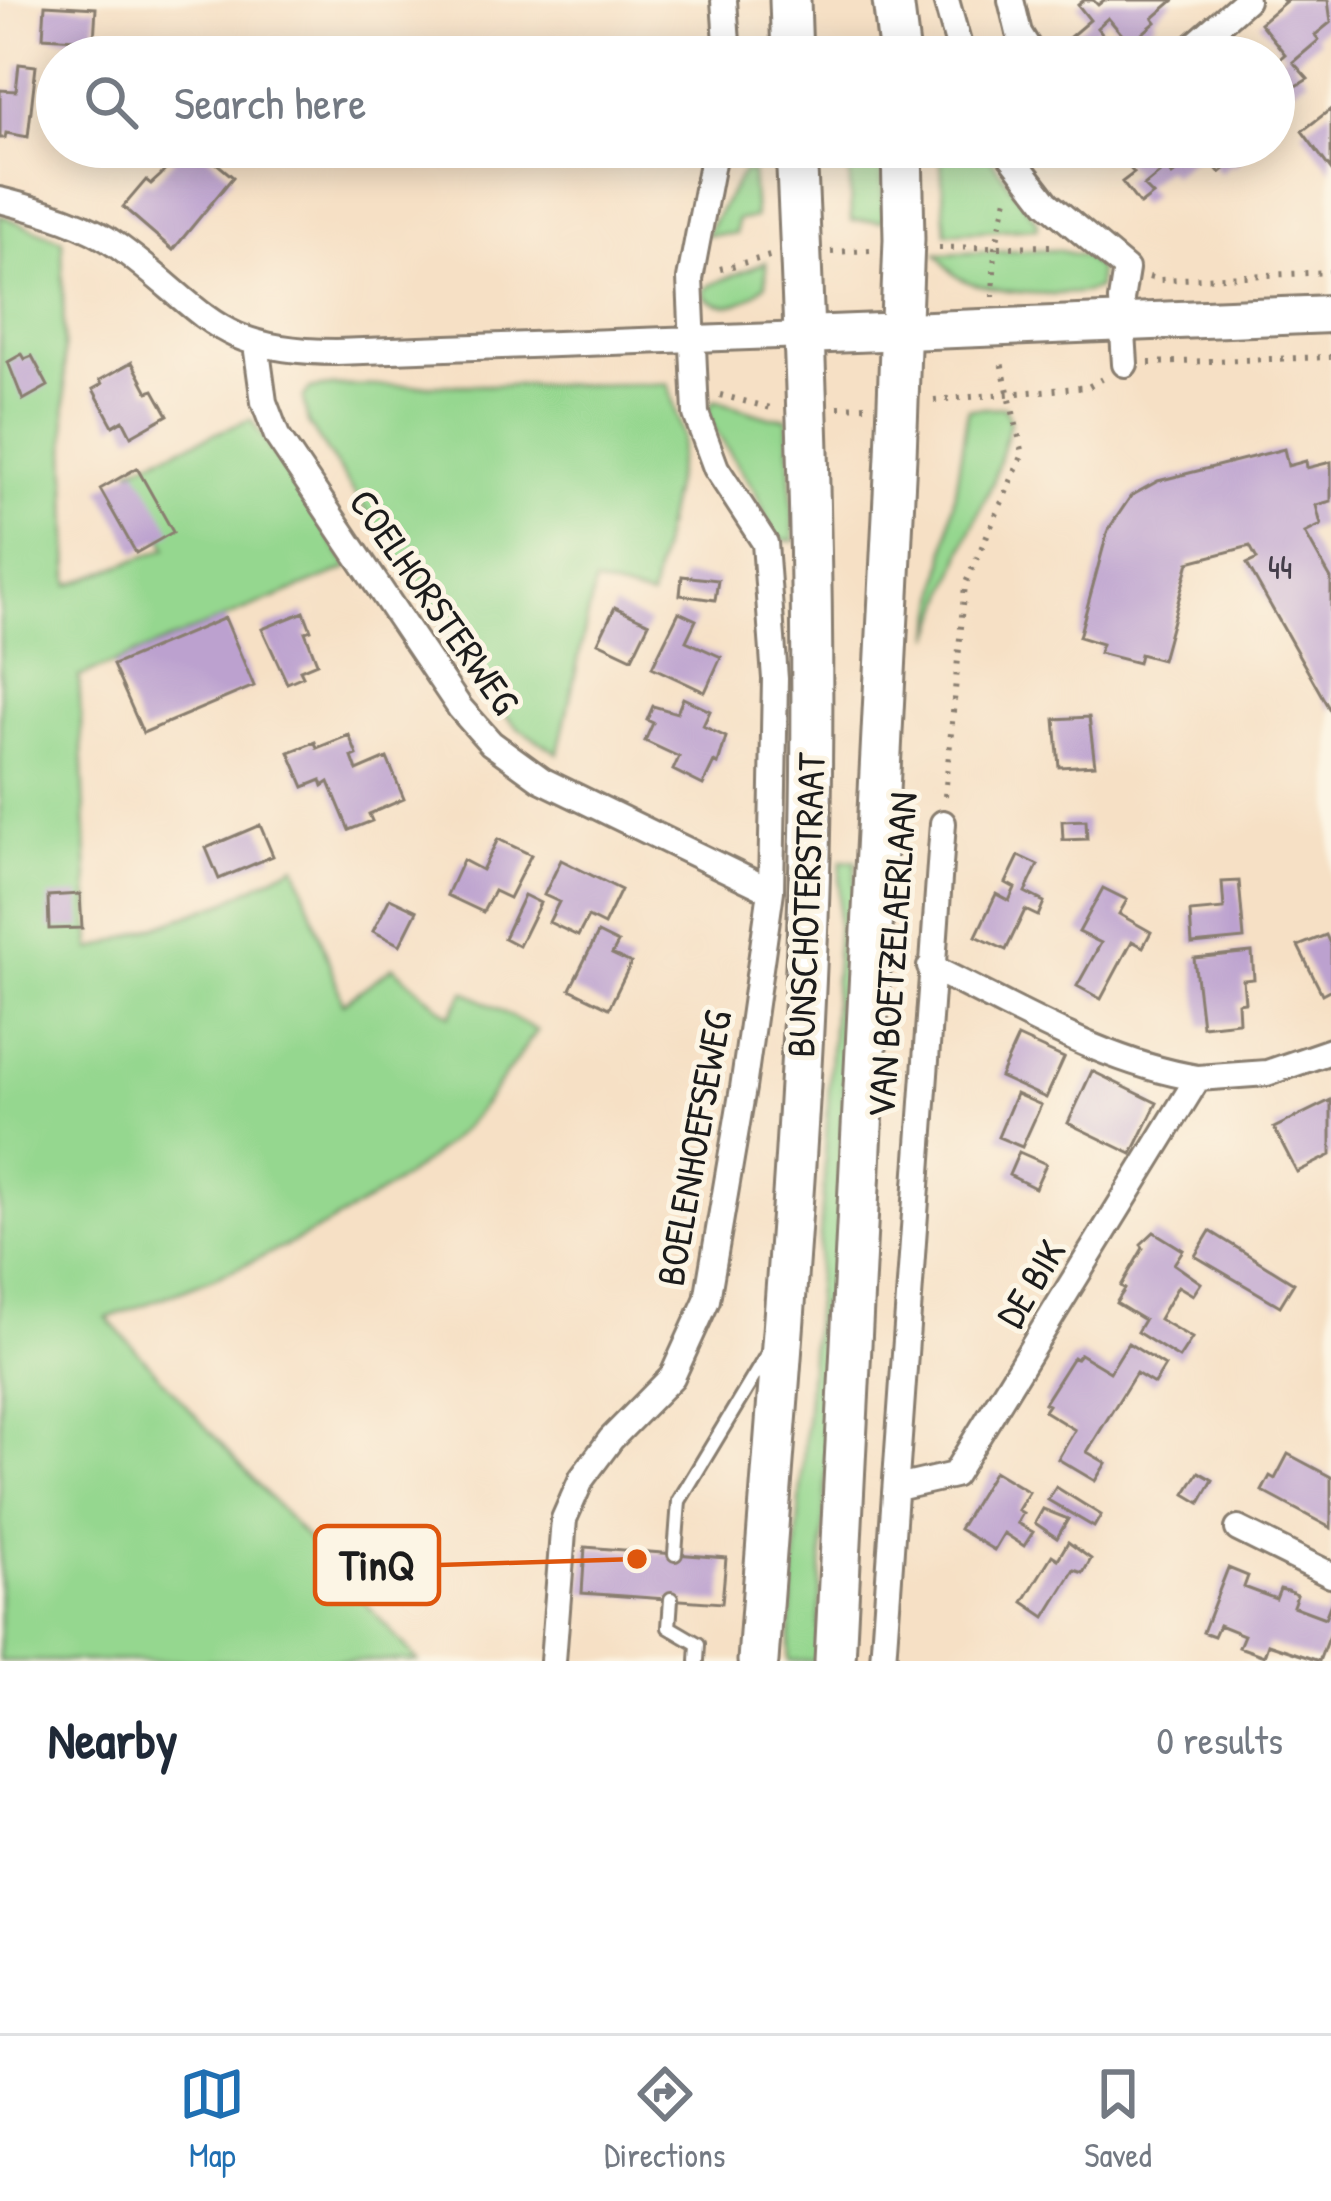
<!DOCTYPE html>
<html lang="en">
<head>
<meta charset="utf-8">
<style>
	:root { --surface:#fff; --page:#f2f2f3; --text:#1f2937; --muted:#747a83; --line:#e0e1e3; --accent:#1f6fb2 }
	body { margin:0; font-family:"Patrick Hand",sans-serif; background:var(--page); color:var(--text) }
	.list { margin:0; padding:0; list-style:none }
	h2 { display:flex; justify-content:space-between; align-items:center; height:156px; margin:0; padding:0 48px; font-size:51px }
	h2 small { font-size:39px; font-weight:400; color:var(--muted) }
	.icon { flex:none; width:66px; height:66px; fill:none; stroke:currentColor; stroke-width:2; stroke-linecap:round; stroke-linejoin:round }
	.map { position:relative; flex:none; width:1331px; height:1661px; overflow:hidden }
	.search { position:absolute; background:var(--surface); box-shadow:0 6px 30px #0003; left:36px; right:36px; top:36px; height:132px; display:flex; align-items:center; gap:30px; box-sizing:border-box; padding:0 42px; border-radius:66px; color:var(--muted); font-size:45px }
	.sheet { height:372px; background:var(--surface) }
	nav { display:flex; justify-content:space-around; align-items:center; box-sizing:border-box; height:168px; border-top:3px solid var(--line); background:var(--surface); font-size:33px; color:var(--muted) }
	nav a { display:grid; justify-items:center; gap:6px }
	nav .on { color:var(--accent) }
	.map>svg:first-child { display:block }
</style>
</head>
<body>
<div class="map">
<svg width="1331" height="1661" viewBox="0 0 1331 1661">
	<rect width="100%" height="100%" fill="#fcf5e5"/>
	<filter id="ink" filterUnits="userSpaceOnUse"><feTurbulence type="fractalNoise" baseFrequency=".00833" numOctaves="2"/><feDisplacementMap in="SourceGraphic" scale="24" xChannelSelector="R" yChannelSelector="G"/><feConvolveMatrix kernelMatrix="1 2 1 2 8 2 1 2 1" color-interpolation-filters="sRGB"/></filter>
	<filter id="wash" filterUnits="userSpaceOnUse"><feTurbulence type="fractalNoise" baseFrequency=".004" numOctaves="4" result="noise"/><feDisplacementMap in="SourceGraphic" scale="48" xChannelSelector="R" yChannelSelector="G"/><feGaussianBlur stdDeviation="2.7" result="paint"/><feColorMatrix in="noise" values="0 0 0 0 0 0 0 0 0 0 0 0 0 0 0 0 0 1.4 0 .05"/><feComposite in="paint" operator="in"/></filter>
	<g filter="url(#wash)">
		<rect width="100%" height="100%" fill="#f6e0c5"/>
		<path fill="#95d78f" stroke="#587a56" stroke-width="3" d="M849,147H881L884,221H851Z
			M940,147H982L1038,223L1037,228L946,233Z
			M743,172H752L755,218L737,220L736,234L705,235Z
			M0,215L62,240L69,585L167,548L131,468L251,419L349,568L79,677L91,950L225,902L296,865L343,1003L393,967L450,1016L465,991L537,1031C511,1065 487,1105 457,1134C366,1220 224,1277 107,1318L418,1661H0Z
			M1056,250L1084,256L1098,270V288C1072,300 980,293 956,276C949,271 943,261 937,254Z
			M766,262V284C748,301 730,314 706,298L704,290L710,285Z
			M668,384L683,436L651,598L595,583L558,753L518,728L495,705L308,423L303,399L310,389L331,386Z
			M714,400L770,417L788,418L794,541L775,539L755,491L711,424L708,410Z
			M1005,407L1010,422L993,482L967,538L932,637L968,409Z
			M841,861H856L817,1661H788L824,1182Z"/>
		<g id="blocks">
			<path fill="#bca1cf" d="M1084,0H1093L1098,5L1104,0H1174L1153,18L1156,22L1130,44L1108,18L1097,28L1121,57H1077L1064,42L1090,20L1078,5Z
				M1283,0H1328L1331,22L1315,35L1319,40L1293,62L1308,79L1282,95L1274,85V64L1285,54L1260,23L1285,2Z
				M45,5L96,8L94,40L43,37Z
				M19,64L36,66L28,137L6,133L5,138H0V90L16,91Z
				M1331,109V170L1302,131Z
				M185,147H197L233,177L173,250L123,207L146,180L151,184L161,175Z
				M1112,147H1233L1241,157L1235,167L1232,163L1220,173L1202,151L1172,175L1166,168L1144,186L1153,195L1140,205L1122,182L1134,173Z
				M22,354L25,359L32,356L48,386L23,400L8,362Z
				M132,362L148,392L154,390L168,415L131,436L123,420L113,426L93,389L102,384L100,380Z
				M1284,449L1288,466L1306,461L1307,468L1331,462V501L1316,505L1321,525L1305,533L1331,579V712L1247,564L1257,559L1250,546L1189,562L1162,660L1140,654L1138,663L1099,653L1102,644L1079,637L1108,530L1131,496L1158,481Z
				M137,468L173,532L136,553L100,489Z
				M682,576L718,580L715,600L680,595Z
				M615,607L649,623L632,658L598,642Z
				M304,612L311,630L305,632L317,663L300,670L303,676L287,683L262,629Z
				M679,612L696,620L686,641L721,657L705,692L652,667Z
				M225,618L254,686L143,733L113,665Z
				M683,698L710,711L703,726L726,737L718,764L714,762L703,785L673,770L679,757L645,741L653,723L647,720L653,706L677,713Z
				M1089,717L1095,765L1059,767L1055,719Z
				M349,735L357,755L352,757L357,771L387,758L404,799L369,814L372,821L349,830L329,782L323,786L321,780L304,787L289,752L315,742L317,748Z
				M1086,820L1087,839L1063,840L1062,821Z
				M260,825L273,856L219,879L206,848Z
				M498,839L531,855L509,898L494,891L483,912L447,895L463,860L482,870Z
				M1019,856L1038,865L1025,892L1044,902L1038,916L1025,910L1006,950L976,936L996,894L1009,901L1015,888L1006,883Z
				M561,860L621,890L604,925L588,917L578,936L549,922L559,902L544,895Z
				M1239,881L1244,939L1192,944L1190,912L1224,909L1222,882Z
				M1103,888L1127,900L1119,914L1151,932L1143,947L1132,941L1101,999L1077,986L1101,943L1079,932Z
				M80,894L82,928L49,929L48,896Z
				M524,895L540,903L519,946L504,938Z
				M390,898L417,911L400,945L373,931Z
				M598,933L618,943L612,954L631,963L609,1008L570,989Z
				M1326,935L1331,946V989L1322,994L1298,946Z
				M1252,952L1254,979L1243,980L1245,1002L1238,1003L1239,1022L1202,1026L1194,958Z
				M1018,1037L1064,1058L1046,1098L1000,1077Z
				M1092,1071L1157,1103L1132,1154L1068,1123Z
				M1016,1094L1041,1105L1022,1147L998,1137Z
				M1331,1100V1155L1297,1172L1274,1128Z
				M1019,1152L1046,1164L1035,1188L1009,1175Z
				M1210,1231L1294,1283L1280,1306L1195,1256Z
				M1154,1232L1183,1250L1174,1264L1201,1283L1193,1295L1178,1286L1159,1319L1192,1338L1179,1358L1137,1332L1144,1320L1116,1303L1125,1289L1121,1286L1143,1248L1141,1244Z
				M1128,1343L1165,1366L1154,1384L1136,1373L1111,1413L1087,1452L1106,1463L1095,1481L1058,1459L1075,1430L1044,1411L1048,1405L1044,1403L1073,1357L1076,1359L1080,1354L1110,1372Z
				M1288,1454L1331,1477V1528L1262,1491L1270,1476L1275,1479Z
				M994,1471L1029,1492L1018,1510L1023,1513L1017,1523L1033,1532L1024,1546L1004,1533L994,1550L959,1529Z
				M1199,1472L1213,1480L1200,1503L1185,1494Z
				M1056,1487L1101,1515L1094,1527L1048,1500Z
				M1043,1509L1068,1519L1057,1538L1035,1523Z
				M1068,1542L1091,1559L1083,1573L1074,1570L1045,1617L1023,1602L1052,1555L1058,1559Z
				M585,1547L726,1558L722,1603L582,1593Z
				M1228,1568L1248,1576L1244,1587L1276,1599L1280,1589L1288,1591L1297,1595L1293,1606L1325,1618L1331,1603V1630L1319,1661L1268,1644L1264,1656L1239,1647L1244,1635L1219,1625L1214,1636L1203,1632Z"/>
		</g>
	</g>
	<g filter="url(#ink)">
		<use href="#blocks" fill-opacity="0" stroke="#897e70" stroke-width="3"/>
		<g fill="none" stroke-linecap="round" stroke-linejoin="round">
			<defs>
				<path id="lane" d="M675,1554L679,1501L771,1348
					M671,1599L669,1627L698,1644L697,1661"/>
				<path id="street" d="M724,0L728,57
					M946,0L962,57
					M1011,0L1019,33L1034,57
					M1181,57L1246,0
					M1004,147L1047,203L1126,269L1121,300L1125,364
					M0,200C41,211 85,222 119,247C208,312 213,351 336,352L805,335
					M256,344L264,402L277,436L460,708L491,743L542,780L771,891
					M930,967C1016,1008 1103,1063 1198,1078
					M897,1488L954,1475L1198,1078L1267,1073L1331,1051
					M1238,1529L1331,1575
					M553,1661L564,1519L582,1478L611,1439L672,1377L707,1300L743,1088L771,891L775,679L765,543L716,468L696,414L690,279L715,147
					M883,1661L943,823"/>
				<path id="secondary" d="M805,335L1331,314"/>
				<path id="primary" d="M790,0L792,57
					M893,0L900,57
					M758,1661C777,1393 803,1124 810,855C816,619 807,383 796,147
					M835,1661L896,456L904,239L902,147"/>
			</defs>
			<use href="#lane" stroke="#897e70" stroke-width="18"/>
			<use href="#street" stroke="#897e70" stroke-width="30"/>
			<use href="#secondary" stroke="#897e70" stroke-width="42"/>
			<use href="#primary" stroke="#897e70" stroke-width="45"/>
			<path stroke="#897e70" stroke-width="6" stroke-dasharray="3 9" stroke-linecap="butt" d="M939,248L1052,246
				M831,252L872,250
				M720,269L770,256
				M1149,277L1160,280L1331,272
				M993,297L995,248L1007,198
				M1149,363L1331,357
				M720,395L771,408
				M934,400L1088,387L1104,378
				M838,407L867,406
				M945,796L965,585L1023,454L1000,358"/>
			<use href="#lane" stroke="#fff" stroke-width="12"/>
			<use href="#street" stroke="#fff" stroke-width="24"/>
			<use href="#secondary" stroke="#fff" stroke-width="36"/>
			<use href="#primary" stroke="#fff" stroke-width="39"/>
		</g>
	</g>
	<g text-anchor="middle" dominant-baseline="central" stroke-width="10" stroke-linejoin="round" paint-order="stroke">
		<g font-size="33" fill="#443d49">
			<text x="1280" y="567">44</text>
		</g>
		<g font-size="39" fill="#1c1c1c" stroke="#fcf5e5">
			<text transform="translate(435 601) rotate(55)">COELHORSTERWEG</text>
			<text transform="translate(805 905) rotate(-88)">BUNSCHOTERSTRAAT</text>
			<text transform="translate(891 955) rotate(-86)">VAN BOETZELAERLAAN</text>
			<text transform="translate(693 1148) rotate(-80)">BOELENHOEFSEWEG</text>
			<text transform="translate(1030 1283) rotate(-59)">DE BIK</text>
		</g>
	</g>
	<path fill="none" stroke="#de560d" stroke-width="4.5" d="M637 1559L439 1565"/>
	<circle fill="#de560d" stroke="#fcf5e5" stroke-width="4.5" cx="637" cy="1559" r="12"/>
	<rect fill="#fcf5e5" stroke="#de560d" stroke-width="4.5" x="315" y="1526" width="124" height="78" rx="12"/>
	<g font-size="42" text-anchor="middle" font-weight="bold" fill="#1c1c1c">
		<text x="377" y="1580">TinQ</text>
	</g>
</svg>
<div class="search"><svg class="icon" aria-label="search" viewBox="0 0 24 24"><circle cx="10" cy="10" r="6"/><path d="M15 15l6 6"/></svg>Search here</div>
</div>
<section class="sheet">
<h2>Nearby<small>0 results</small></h2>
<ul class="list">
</ul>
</section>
<nav>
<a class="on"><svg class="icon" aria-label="map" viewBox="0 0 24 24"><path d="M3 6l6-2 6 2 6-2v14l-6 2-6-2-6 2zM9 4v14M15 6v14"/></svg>Map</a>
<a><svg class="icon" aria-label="directions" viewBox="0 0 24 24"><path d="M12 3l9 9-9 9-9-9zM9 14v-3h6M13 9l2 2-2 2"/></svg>Directions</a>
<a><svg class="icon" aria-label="saved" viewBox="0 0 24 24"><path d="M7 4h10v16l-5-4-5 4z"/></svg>Saved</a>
</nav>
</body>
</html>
